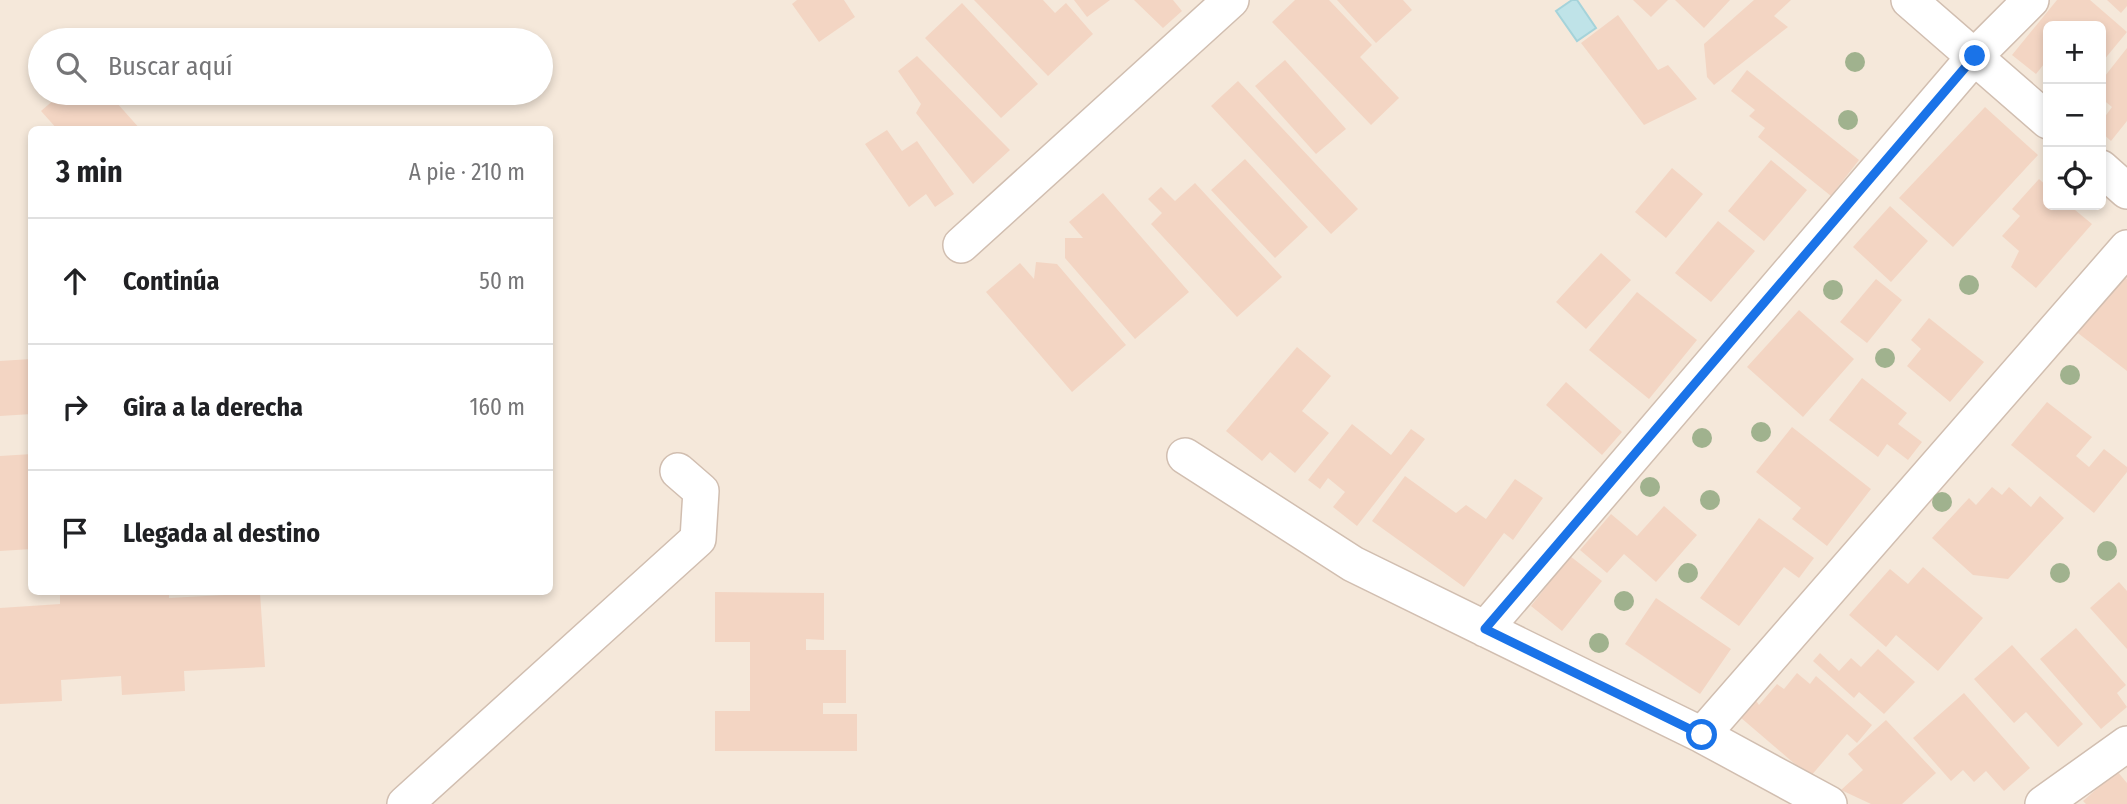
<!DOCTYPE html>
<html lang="es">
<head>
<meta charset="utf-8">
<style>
	:root { --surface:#fff; --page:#f6f6f6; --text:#202124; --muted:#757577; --line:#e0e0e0 }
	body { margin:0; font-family:"Fira Sans Condensed",sans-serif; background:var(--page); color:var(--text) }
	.controls { position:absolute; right:21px; top:21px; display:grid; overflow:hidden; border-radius:10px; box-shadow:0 4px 10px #0003 }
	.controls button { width:63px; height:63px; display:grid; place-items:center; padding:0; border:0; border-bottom:2px solid var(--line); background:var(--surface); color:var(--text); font:35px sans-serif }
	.stop { position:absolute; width:21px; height:21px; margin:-16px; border:5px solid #1a73e8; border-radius:50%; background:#fff }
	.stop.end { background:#1a73e8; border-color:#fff; box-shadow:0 2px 7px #0008 }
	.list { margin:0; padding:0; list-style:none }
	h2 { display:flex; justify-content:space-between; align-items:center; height:91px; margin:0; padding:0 28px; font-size:30px }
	h2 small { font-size:23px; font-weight:400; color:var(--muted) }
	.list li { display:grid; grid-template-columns:46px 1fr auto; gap:21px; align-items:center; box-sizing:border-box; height:126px; padding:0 28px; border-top:2px solid var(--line) }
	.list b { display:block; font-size:26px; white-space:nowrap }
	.list em { font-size:23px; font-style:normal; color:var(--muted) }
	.icon { flex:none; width:38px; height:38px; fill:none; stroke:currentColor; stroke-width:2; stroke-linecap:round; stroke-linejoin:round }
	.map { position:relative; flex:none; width:2127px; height:804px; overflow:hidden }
	.search { position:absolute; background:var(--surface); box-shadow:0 4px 10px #0003; left:28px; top:28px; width:525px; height:77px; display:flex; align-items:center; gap:18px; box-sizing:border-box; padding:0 24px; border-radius:38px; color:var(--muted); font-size:26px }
	.panel { position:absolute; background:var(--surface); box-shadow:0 4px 10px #0003; left:28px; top:126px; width:525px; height:469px; border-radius:10px }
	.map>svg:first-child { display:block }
</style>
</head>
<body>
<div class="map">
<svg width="2127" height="804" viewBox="0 0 2127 804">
	<rect width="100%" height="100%" fill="#fdf6ec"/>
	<path fill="#f5e8da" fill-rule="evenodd" d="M0,0H2127V804H0ZM2048,26H2101V205H2048ZM40,40H541V93H40ZM32,130H550V592H32Z"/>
	<path fill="#bfe3e8" stroke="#a5d3da" stroke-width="2" d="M1572,0H1577L1596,28L1577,41L1556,11Z"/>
	<path fill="#f3d5c3" d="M797,0H844L855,17L819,42L792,4Z
		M974,0H1043L1055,13L1066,3L1093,34L1048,76Z
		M1074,0H1110L1087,17Z
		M1134,0H1173L1182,11L1163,28Z
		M1295,0H1329L1372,45L1360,57L1399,98L1371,125L1272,22Z
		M1337,0H1403L1412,10L1376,43Z
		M1633,0H1668L1651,17Z
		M1675,0H1730L1704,28Z
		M1754,0H1791L1774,16L1788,27L1714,85L1707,77L1704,44Z
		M2057,0H2090L2127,32L2103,61L2101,58V26H2085L2079,22L2075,26H2048V59L2036,74L2012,55Z
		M2107,0H2127V6L2121,13Z
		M962,3L1038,84L1001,118L925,38Z
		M1618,15L1658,70L1668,65L1697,99L1644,125L1581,43Z
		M2127,48V121L2111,141L2101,132V122L2112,107L2101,98V81Z
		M917,56L1010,150L973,184L916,113L921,104L898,71Z
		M1285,60L1346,129L1316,154L1255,86Z
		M1747,70L1859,160L1831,196L1758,137L1765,128L1749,116L1755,110L1731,91Z
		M1238,81L1358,209L1331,234L1211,106Z
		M62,93H108L141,130H58L41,111Z
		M1985,107L2038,155L1953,247L1899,198Z
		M887,130L902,151L917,141L954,194L935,207L926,194L909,207L865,144Z
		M1245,159L1308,227L1275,258L1211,190Z
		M1771,160L1807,190L1764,241L1728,211Z
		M1672,168L1703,194L1666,238L1635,212Z
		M2039,179L2048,187V205H2069L2092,224L2036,288L2011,267L2019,251L2002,236L2020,216L2012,209Z
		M1195,183L1282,277L1237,317L1151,224L1162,213L1148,199L1161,187L1175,201Z
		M1103,193L1189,292L1135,339L1065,258V238H1083L1069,222Z
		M1890,206L1928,241L1891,282L1853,247Z
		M1718,221L1755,251L1711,302L1675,273Z
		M1601,253L1631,280L1586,329L1556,302Z
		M1036,262L1057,264L1126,345L1072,392L986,292L1020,263L1034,279Z
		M2120,273L2127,279V371L2074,330Z
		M1876,279L1902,300L1867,343L1840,322Z
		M1637,292L1697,340L1649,399L1589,350Z
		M1799,310L1854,359L1803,417L1747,367Z
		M1929,318L1984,362L1950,402L1907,366L1921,349L1911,340Z
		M1297,347L1331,376L1302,411L1329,433L1295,473L1270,452L1262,461L1226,431Z
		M31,359L32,414L0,416V361Z
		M1862,378L1907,413L1898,424L1922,442L1908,460L1887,444L1878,457L1829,420Z
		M1566,382L1622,432L1602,455L1546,405Z
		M2047,402L2092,437L2076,456L2089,467L2104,449L2127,467V472L2094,513L2011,445Z
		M1352,424L1391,455L1411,429L1425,439L1357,526L1333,507L1345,492L1328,478L1320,489L1308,480Z
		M1792,427L1871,489L1827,546L1792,519L1801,508L1756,472Z
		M32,454V549L0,551V456Z
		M1405,476L1456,513L1466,505L1486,519L1515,479L1543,498L1513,540L1504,533L1464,587L1372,521Z
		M1992,487L2002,495L2009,487L2031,507L2040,496L2064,518L2008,579L1973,575L1932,538L1969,498L1976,505Z
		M1664,506L1697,535L1656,582L1624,554L1607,573L1580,550L1611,514L1637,536Z
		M1759,518L1814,558L1799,578L1784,567L1739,626L1700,598Z
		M1570,556L1602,581L1562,631L1531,606Z
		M1923,567L1983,618L1938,671L1896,635L1886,647L1849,615L1890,569L1908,584Z
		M2119,582L2127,591V649L2090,608Z
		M60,592H169V598L260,593L265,667L184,671L185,691L122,695L121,676L61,680L62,701L0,704V608L60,604Z
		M715,592L824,593V640L806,639V650H846V703H823V714H857V751H715V711H750V642H715Z
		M1656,598L1731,649L1700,694L1625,644Z
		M2076,628L2126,685L2117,693L2127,707L2101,729L2040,659Z
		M2012,645L2083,724L2058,747L2026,712L2014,723L1974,679Z
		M1878,649L1915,682L1884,714L1859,692L1854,698L1813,661L1820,653L1839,671L1851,658L1861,667Z
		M1797,673L1810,684L1816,676L1872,725L1857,743L1847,734L1810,777L1740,717L1755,699L1759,705L1777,684L1784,689Z
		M1964,693L2030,768L2004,791L1986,771L1974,782L1963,770L1951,781L1913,738Z
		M1886,720L1936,773L1902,804H1871L1841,790L1863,770L1848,754Z
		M2117,771L2127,783V804H2086L2083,801Z"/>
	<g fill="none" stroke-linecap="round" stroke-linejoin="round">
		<defs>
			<path id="minor" d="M1909,0L2048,121
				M2101,168L2127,191
				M961,245L1231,0
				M1185,456L1353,564L1702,735L1829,804
				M1485,629L1975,56L2031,0
				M1702,735L2127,248
				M405,804L698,539L701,491L678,471
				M2043,804L2127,744"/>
		</defs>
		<use href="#minor" stroke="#d1beb0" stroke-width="38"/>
		<use href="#minor" stroke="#fff" stroke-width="35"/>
	</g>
	<g fill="#a0b28e">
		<circle cx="1855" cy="62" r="10"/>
		<circle cx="1848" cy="120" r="10"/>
		<circle cx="1969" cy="285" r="10"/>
		<circle cx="1833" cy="290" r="10"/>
		<circle cx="1885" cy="358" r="10"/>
		<circle cx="2070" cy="375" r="10"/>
		<circle cx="1761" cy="432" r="10"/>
		<circle cx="1702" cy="438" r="10"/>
		<circle cx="1650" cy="487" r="10"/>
		<circle cx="1710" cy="500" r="10"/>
		<circle cx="1942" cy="502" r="10"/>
		<circle cx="2107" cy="551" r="10"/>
		<circle cx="1688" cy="573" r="10"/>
		<circle cx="2060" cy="573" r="10"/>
		<circle cx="1624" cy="601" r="10"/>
		<circle cx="1599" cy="643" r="10"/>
	</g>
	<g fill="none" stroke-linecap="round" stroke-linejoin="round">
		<path stroke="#1a73e8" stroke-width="9" d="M1702,735L1485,629L1975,56"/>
	</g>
</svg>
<div class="controls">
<button>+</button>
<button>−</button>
<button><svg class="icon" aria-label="locate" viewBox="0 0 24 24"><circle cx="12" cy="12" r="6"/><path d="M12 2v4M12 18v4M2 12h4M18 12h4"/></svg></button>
</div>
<div class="stop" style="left:1702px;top:735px"></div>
<div class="stop end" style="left:1975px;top:56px"></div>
<div class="search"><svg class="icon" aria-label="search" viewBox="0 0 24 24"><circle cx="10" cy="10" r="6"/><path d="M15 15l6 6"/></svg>Buscar aquí</div>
<section class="panel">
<h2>3 min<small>A pie · 210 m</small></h2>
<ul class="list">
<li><svg class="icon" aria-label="ahead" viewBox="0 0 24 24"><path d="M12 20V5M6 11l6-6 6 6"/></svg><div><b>Continúa</b></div><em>50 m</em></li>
<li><svg class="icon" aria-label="right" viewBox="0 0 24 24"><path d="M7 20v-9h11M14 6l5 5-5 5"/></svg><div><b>Gira a la derecha</b></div><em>160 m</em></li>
<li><svg class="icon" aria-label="arrive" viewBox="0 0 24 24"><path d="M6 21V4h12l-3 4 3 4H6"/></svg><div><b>Llegada al destino</b></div></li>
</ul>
</section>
</div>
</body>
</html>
